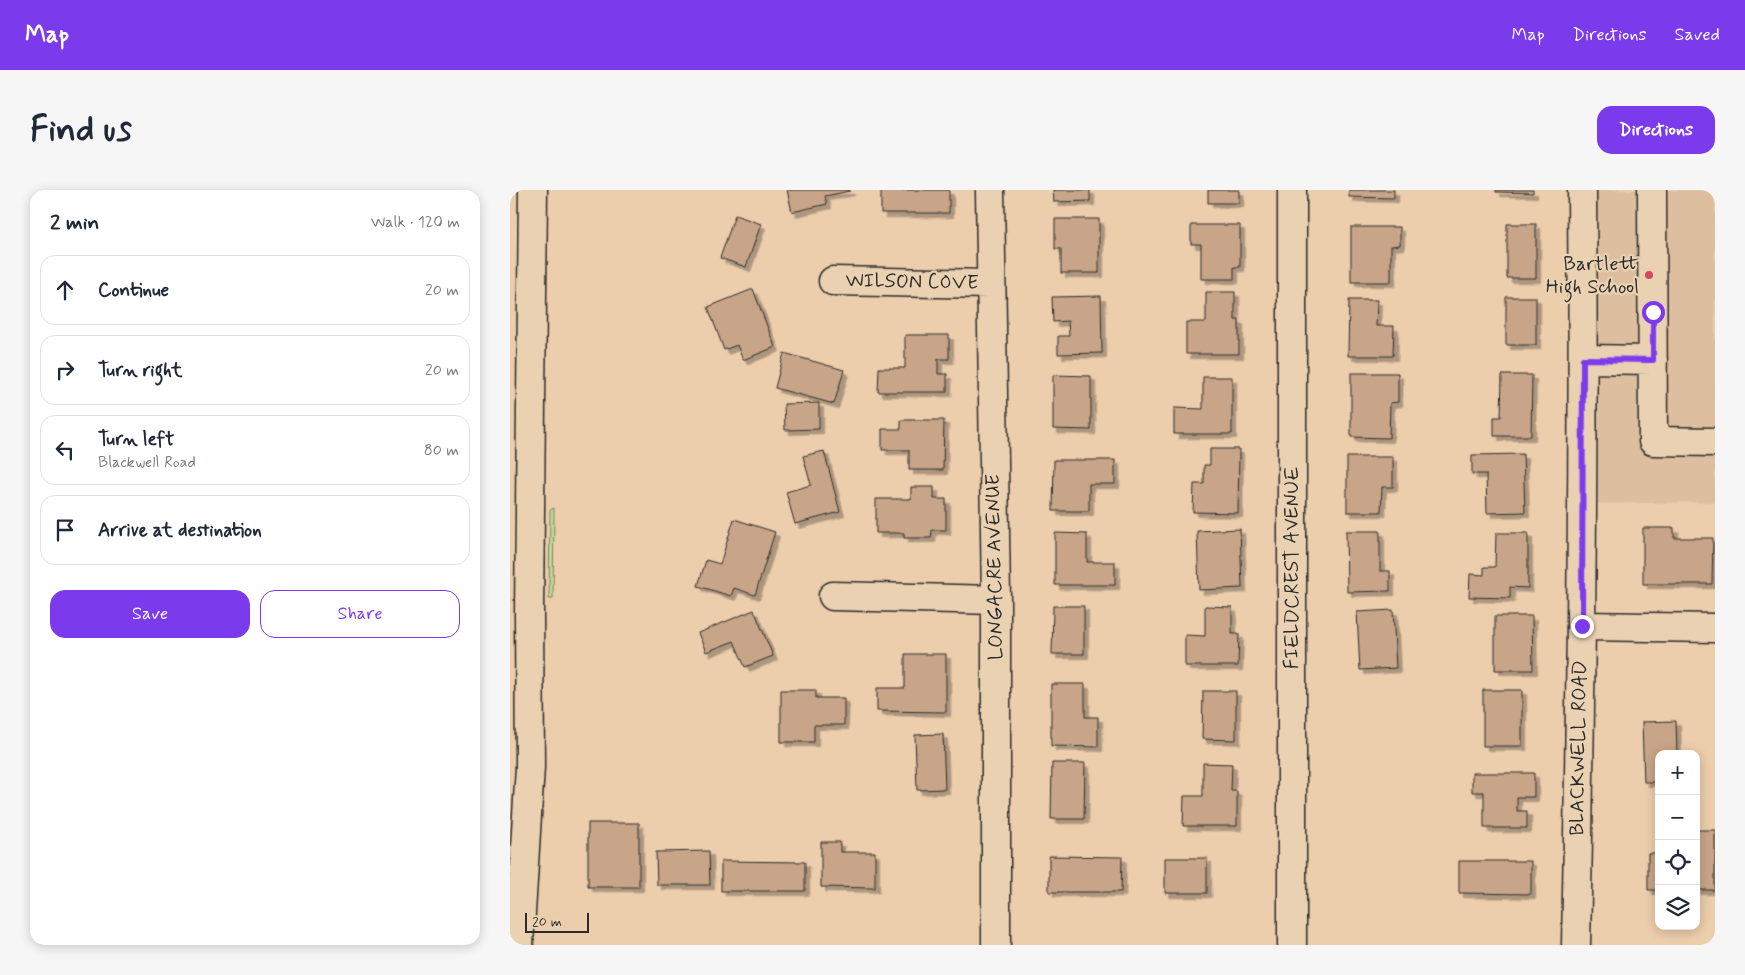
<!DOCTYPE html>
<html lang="en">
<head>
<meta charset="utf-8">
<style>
	:root { --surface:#fff; --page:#f6f6f7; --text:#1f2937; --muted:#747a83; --line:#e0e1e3; --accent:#7c3aed }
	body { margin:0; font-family:Mynerve,sans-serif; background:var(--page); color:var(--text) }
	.controls { position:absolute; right:15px; bottom:15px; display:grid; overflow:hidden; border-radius:10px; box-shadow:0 2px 12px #0003 }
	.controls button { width:45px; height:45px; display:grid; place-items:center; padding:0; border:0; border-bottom:1px solid var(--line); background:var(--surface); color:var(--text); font:25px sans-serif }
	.scale { position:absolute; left:15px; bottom:12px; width:64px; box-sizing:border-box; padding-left:5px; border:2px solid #2b2b2b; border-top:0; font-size:14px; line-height:18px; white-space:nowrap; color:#2b2b2b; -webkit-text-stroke:4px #ead1b2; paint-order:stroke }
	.stop { position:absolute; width:15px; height:15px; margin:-11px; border:4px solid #7c3aed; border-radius:50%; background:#fff }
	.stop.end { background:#7c3aed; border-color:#fff; box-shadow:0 1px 5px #0008 }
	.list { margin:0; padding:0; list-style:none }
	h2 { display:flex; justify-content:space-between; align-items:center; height:65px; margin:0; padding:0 20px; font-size:21px }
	h2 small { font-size:16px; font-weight:400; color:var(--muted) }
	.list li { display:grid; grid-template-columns:32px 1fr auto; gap:15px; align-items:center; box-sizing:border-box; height:70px; margin:0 10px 10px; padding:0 10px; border:1px solid var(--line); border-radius:15px }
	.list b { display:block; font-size:19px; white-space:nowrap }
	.list p { margin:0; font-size:16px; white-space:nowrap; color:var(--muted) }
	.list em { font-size:16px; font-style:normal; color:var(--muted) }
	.actions { display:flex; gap:10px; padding:15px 20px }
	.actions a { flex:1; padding:11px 0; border:1px solid var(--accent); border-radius:15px; text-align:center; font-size:18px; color:var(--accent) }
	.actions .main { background:var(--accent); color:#fff }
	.icon { flex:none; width:28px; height:28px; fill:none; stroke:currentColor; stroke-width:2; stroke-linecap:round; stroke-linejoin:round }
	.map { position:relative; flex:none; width:1205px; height:755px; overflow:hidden; border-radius:15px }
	header { display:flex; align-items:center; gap:30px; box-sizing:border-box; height:70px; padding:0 25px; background:var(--accent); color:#fff }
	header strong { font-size:24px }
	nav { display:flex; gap:28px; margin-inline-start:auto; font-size:18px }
	.intro { display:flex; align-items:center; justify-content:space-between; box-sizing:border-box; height:120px; padding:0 30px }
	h1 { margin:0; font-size:35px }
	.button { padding:12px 22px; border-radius:15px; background:var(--accent); color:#fff; font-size:18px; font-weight:700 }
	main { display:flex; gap:30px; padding:0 30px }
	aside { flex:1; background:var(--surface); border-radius:15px; box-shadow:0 2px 12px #0003 }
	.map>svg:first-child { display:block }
</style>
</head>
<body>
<header>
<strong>Map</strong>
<nav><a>Map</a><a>Directions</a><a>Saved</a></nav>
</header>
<div class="intro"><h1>Find us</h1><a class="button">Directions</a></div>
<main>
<aside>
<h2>2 min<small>Walk · 120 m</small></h2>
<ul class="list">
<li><svg class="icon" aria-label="ahead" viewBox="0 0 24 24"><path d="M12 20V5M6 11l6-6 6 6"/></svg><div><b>Continue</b></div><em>20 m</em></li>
<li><svg class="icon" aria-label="right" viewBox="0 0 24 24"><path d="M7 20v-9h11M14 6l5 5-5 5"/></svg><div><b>Turn right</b></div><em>20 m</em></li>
<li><svg class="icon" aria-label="left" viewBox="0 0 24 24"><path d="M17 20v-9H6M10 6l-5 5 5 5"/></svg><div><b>Turn left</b><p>Blackwell Road</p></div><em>80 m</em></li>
<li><svg class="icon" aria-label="arrive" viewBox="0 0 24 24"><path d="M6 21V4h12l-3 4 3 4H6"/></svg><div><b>Arrive at destination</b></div></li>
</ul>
<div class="actions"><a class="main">Save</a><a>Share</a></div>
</aside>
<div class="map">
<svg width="1205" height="755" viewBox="0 0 1205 755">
	<defs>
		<filter id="shadow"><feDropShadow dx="4.5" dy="4.5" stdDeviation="0" flood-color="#0004"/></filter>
	</defs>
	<rect width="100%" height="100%" fill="#eccdac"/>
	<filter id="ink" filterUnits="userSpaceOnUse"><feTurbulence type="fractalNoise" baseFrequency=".02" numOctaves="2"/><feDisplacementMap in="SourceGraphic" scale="10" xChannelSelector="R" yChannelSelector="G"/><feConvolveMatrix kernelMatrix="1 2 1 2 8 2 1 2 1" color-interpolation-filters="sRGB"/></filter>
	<g filter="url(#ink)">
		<path fill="#ddbe9f" d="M1072,0H1205V312L1072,314Z"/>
		<path fill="#c1db91" stroke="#76835e" d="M44,318L43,409H39L40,320Z"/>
		<path fill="#c8a588" stroke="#2b2b2b" filter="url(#shadow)" d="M277,0H340V1L315,6L317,14L282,22Z
			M371,0H439V23H371Z
			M543,0H580V11L544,12Z
			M698,0H729V13H698Z
			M839,0H884V8L839,7Z
			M986,0H1023V3L986,2Z
			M225,25L251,34L236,77L210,68Z
			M545,29H589V83H551V59H545Z
			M997,34H1026V88H997Z
			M681,35H730V77H724V89H691V54H681Z
			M841,37H890V55L881,56V92H841Z
			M243,99L265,157L233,170L227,155L214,160L198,117Z
			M696,102H725V130H729V164H676V132H696Z
			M591,106L592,163L548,164V146H559L558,131L543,132L542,107Z
			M996,107H1026V155H996Z
			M839,110H867L866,136H884L883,166H838Z
			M395,145H439V169H428V184H437V202H368L369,178H395Z
			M274,163L334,180L324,214L265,198Z
			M841,183H888V212L880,213L879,248L841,247Z
			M543,185L581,186V240L543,239Z
			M992,185H1022L1021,246H984V227H991Z
			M693,187H722V244H664V218L693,219Z
			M309,213V239L275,240L274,214Z
			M391,230H434L433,280H399V260H372V239H391Z
			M700,259H729L728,323L683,322L684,294H694V275H700Z
			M314,261L330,322L285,334L276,302L301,295L293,266Z
			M1013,264L1015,322L977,323L976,284H962V265Z
			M837,267H883V297H872L871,322H837Z
			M544,270H605V294H579V321H543Z
			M401,297H424V309H436V340H422L421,348H394V343H366V309H401Z
			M224,329L265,342L245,405L224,398L221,406L188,396L196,370L210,374Z
			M1133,338H1164V348H1203L1202,394H1133Z
			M730,339L732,398L689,400L687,341Z
			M836,341H870V381H880V401L837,402Z
			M545,343L577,344V372H605V395H545Z
			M986,343H1018V398L1000,397V408L959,407L960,384L974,385V377H985Z
			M543,416H574V464H542Z
			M695,416L722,417V444H729L728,476H675V445L695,446Z
			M244,420L263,466L235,477L224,451L196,462L188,443Z
			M883,420L886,478L850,480L847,422Z
			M985,426H1022L1023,480H985Z
			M395,464H436V522L367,521V498H395Z
			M541,494H575V527H588V557L541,556Z
			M271,500H306V508H334V535H304V552H271Z
			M973,500H1012V556H973Z
			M693,501H726V550L692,549Z
			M1166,531L1167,564H1149V592H1134L1132,532Z
			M433,544L435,599L407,600L405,545Z
			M542,573H575L574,629H541Z
			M693,573L722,574L721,601H727V636H673L674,606H693Z
			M962,583H1024V607H1007V621H1017V638H974V602H962Z
			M78,633H129V697H78Z
			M1186,640H1205V700H1186Z
			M311,652H330V662H365V698L311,697Z
			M199,661L200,695H147L146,662Z
			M1138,663H1149V700H1138Z
			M539,666L612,667L611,702H539Z
			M655,668H697V703H655Z
			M211,671L295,672V701H211Z
			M949,671H1021V704L949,703Z"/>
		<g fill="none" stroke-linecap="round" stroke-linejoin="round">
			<defs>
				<path id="minor" d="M480,0L486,410V755
					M1142,0L1143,251L1205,252
					M323,91L480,94
					M1073,169L1143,170
					M323,406L486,410
					M1072,436L1205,438
					M9,755L20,577L19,425L23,0
					M782,755V0
					M1066,755C1071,503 1074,252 1072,0"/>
			</defs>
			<use href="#minor" stroke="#2b2b2b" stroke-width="31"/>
			<use href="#minor" stroke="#ead1b2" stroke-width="28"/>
		</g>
	</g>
	<g fill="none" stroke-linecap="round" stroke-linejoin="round" filter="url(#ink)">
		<path stroke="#7c3aed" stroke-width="6" d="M1072,436L1073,169L1143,170V122"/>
	</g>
	<circle fill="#d1495b" stroke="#ead1b2" stroke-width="2" cx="1139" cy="85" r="5"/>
	<g text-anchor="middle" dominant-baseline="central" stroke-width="4.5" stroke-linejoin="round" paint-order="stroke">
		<g font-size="20" fill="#2b2b2b" stroke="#ead1b2" text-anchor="end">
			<text x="1129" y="74">Bartlett<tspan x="1129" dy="23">High School</tspan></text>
		</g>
		<g font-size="20" fill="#2b2b2b" stroke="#ead1b2">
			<text transform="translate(402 92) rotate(1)">WILSON COVE</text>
			<text transform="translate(485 377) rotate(-91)">LONGACRE AVENUE</text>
			<text transform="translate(782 378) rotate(-90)">FIELDCREST AVENUE</text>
			<text transform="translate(1069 558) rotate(-89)">BLACKWELL ROAD</text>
		</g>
	</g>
</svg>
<div class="controls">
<button>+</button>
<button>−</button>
<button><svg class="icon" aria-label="locate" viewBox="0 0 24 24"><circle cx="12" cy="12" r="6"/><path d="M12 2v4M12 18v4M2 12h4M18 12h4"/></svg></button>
<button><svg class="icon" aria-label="layers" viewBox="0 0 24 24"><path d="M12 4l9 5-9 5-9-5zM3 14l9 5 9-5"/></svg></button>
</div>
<div class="scale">20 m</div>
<div class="stop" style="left:1143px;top:122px"></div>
<div class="stop end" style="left:1072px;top:436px"></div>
</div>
</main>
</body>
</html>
